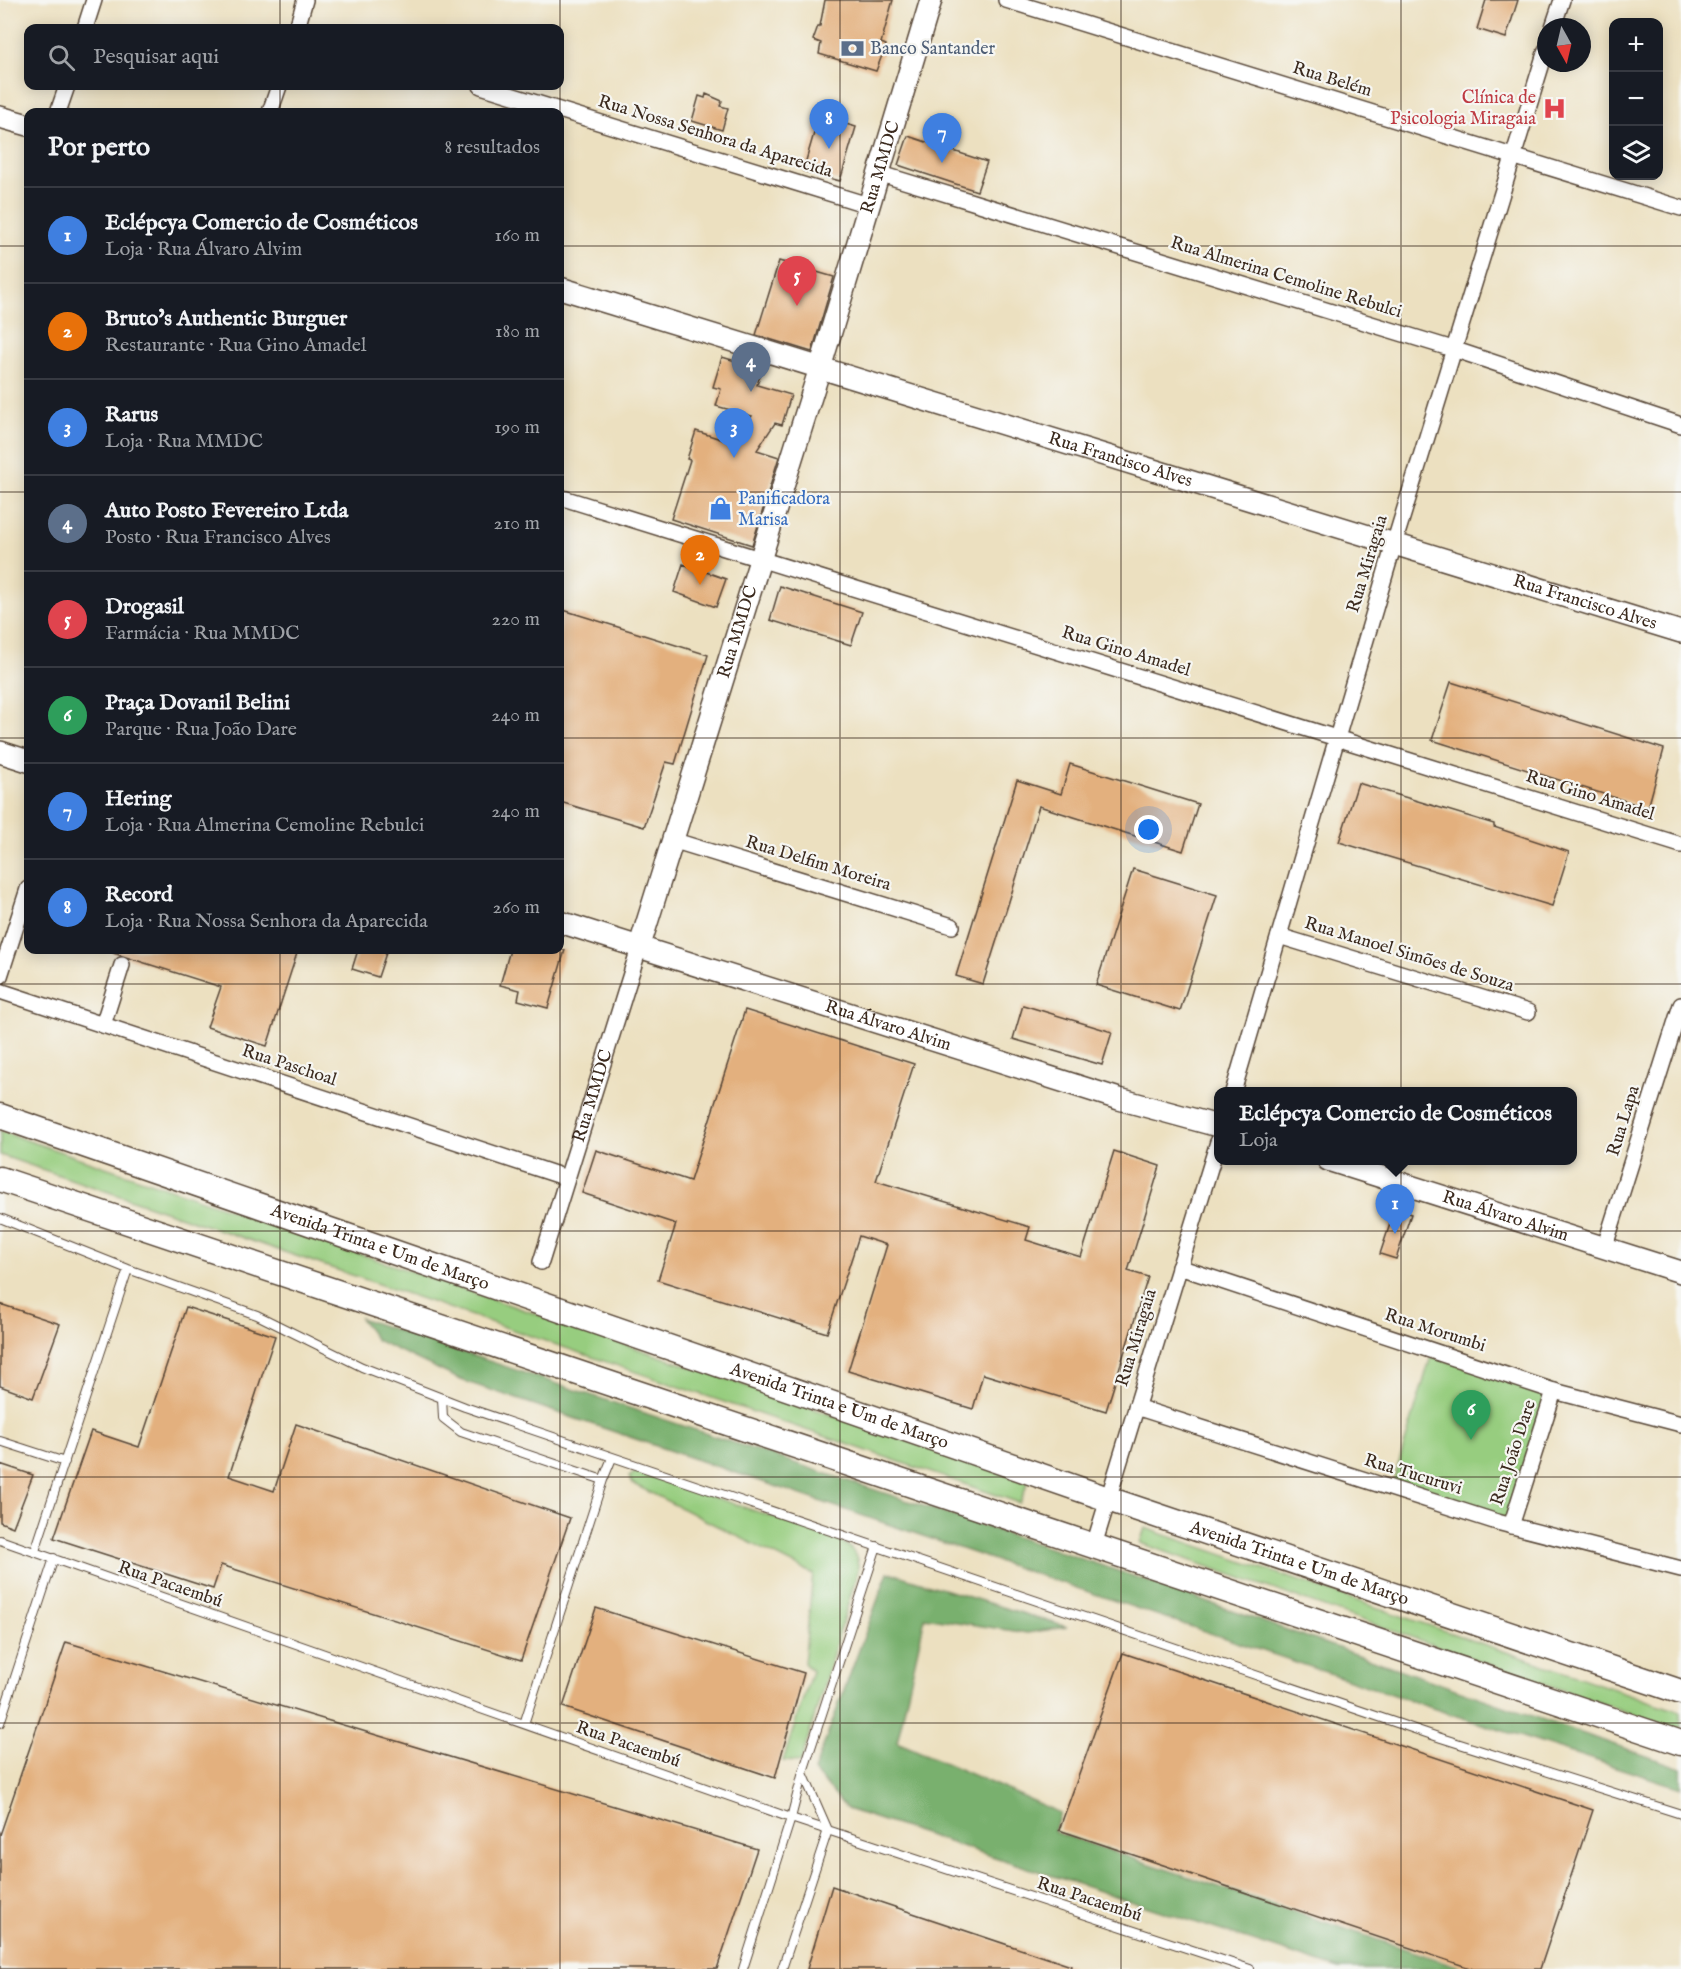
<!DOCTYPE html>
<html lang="pt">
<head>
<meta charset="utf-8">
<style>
	:root { --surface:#171b24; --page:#242831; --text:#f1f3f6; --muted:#9ea1a6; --line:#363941; --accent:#c8321e }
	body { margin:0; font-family:"IM FELL English",serif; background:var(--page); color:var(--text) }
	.controls { position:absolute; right:18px; top:18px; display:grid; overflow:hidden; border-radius:12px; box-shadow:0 3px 15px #0003 }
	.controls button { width:54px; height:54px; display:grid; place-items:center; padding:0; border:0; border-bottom:2px solid var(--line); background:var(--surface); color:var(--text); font:30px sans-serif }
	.compass { position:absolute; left:1537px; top:18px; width:54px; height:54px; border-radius:50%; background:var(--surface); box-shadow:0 3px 15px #0003; rotate:172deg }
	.you { position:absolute; left:1149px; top:830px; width:21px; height:21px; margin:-15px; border:4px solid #fff; border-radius:50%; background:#1a73e8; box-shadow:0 0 0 9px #1a73e833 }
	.badge { display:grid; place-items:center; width:39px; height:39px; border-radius:50%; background:var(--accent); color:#fff; font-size:20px; font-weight:700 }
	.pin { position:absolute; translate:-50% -50px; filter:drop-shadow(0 2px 3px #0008) }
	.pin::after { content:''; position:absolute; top:32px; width:21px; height:18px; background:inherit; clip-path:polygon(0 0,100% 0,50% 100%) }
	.popup { position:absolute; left:1214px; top:1087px; width:363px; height:78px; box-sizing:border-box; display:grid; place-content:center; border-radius:12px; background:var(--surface); filter:drop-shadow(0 2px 4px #0005); font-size:20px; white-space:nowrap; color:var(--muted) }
	.popup b { font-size:22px; color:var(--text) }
	.popup::after { content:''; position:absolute; left:50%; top:100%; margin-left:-12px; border:12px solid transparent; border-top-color:var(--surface) }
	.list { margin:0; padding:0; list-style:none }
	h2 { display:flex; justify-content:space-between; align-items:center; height:78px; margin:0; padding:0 24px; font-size:26px }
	h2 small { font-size:20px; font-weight:400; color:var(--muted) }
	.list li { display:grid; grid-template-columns:39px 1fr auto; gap:18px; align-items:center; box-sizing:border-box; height:96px; padding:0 24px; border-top:2px solid var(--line) }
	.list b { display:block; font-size:22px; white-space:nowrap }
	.list p { margin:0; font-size:20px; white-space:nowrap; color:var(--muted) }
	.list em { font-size:20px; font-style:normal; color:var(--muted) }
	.icon { flex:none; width:33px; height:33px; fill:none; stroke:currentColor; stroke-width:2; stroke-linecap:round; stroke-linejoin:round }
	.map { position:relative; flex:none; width:1681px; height:1969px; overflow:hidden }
	.search { position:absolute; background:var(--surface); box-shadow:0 3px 15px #0003; left:24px; top:24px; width:540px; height:66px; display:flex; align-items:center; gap:15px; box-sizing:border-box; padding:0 21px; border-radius:12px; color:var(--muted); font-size:22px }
	.panel { position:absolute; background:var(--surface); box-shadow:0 3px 15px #0003; left:24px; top:108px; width:540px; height:846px; border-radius:12px }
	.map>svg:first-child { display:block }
</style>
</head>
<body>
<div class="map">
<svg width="1681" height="1969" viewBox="0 0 1681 1969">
	<rect width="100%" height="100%" fill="#f6f6f2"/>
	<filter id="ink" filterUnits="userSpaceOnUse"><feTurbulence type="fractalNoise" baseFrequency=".0167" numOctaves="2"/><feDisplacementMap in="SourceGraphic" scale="12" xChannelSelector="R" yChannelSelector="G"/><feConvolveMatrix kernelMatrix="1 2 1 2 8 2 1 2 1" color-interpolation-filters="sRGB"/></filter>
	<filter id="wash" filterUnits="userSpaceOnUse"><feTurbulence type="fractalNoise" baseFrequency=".008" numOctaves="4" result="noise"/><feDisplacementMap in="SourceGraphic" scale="24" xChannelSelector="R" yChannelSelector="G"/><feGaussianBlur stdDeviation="1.35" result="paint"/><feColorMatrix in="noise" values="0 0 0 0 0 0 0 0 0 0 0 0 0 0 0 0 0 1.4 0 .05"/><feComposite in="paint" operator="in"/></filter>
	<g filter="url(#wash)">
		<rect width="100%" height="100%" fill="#ece0c0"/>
		<path fill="#97cd7f" stroke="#697c4e" stroke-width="1.5" d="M0,1131L1028,1482L1020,1503L0,1155Z
			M1431,1356L1550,1394L1510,1521L1392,1486Z
			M637,1471L838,1539C851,1547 859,1555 858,1570L801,1762L783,1761L812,1671L804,1663L813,1574L633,1484L629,1477Z
			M1145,1528L1681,1712V1731L1140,1543Z"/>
		<path fill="#79b06e" stroke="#5a6d46" stroke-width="1.5" d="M360,1318L1127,1574L1681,1768V1788L1435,1709L461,1380L376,1340Z
			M888,1572L1067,1627L1027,1633L925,1617L897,1742L1060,1813L1054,1832L1466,1969H1339L847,1809L814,1771Z"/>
		<g id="blocks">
			<path fill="#e3b07e" d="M825,0H893L881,43L886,45L876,71L819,54L821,43L813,40L818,26H820Z
				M1486,0H1518L1506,38L1477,29Z
				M706,94L722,101L720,106L728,108L722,130L692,121L699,96L705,98Z
				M819,116L856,127L840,181L803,171Z
				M908,136L987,162L977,191L898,165Z
				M779,261L834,277L812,352L756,335Z
				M722,357L762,369L757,385L791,395L782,425L775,423L757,450L779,457L752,545L671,519L690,460L687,459L696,431L733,443L752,416L716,406L721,389L713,387Z
				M683,564L726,579L716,607L674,592Z
				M780,586L862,612L851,645L770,620Z
				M560,609L708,655L675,764L666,762L644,827L560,802Z
				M1451,682L1664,749L1648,808L1432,740Z
				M1070,764L1198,804L1183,851L1039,806L983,984L956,976L1017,780L1061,794Z
				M1358,783L1494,824V827L1569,852L1552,906L1339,842Z
				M1133,869L1217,895L1180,1011L1096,985Z
				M113,950H298L267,1046L207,1027L221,987L113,953Z
				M358,950H387L378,977L352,969Z
				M510,950H565L548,1008L518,1000L520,990L500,985Z
				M1023,1005L1112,1032L1102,1065L1013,1039Z
				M745,1010L914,1064L876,1181L1030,1227L1026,1240L1081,1257L1114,1151L1160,1166L1128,1271L1148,1277L1106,1411L983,1374L973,1409L848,1371L887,1245L859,1236L827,1333L658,1280L676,1224L582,1193L596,1150L690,1181Z
				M1395,1209L1411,1214L1396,1259L1380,1254Z
				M0,1304L60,1324L33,1398L0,1386Z
				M186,1307L275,1336L229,1476L274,1491L296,1424L570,1518L521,1660L221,1565L213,1589L54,1538L91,1431L139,1447Z
				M0,1464L33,1475L13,1527L0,1522Z
				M596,1608L804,1673L775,1778L563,1707Z
				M66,1642L757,1849L717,1969H0V1835Z
				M1123,1653L1593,1810L1540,1969H1473L1059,1830Z
				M832,1886L1071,1966L1070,1969H807Z"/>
		</g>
	</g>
	<g filter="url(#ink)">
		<use href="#blocks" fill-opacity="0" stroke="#564536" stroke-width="1.5"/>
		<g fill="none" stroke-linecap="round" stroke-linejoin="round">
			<defs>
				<path id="lane" d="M0,1218L128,1269L257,1315L362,1367L465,1407L1441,1738L1681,1814
					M442,1398L443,1418L461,1432L603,1480L612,1458
					M0,1441L65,1462
					M0,1540L791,1818L1250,1969
					M35,1551L128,1269
					M0,1723L54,1558
					M524,1724L603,1480
					M743,1969L791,1818L803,1772L877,1546
					M782,1969L828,1830L803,1773"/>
				<g id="street">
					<path d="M1006,0L1681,208"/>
					<path d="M1553,27L1562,0"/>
					<path d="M85,28L94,0"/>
					<path d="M297,28L305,0"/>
					<path d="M481,86L868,205"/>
					<path d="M58,112L67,86"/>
					<path d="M270,112L279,86"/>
					<path d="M878,173L1456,350L1681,425"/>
					<path d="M560,497L1681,845"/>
					<path d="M672,840L952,926"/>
					<path d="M1279,936L1528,1012"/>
					<path d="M0,976L28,889"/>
					<path d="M0,991L567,1178"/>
					<path d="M103,1025L122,965"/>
					<path d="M1233,1092L1394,544L1546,50"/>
					<path d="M1604,1249L1681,1005"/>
					<path id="s1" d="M541,1262L640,945"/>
					<path d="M1179,1267L1554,1391L1681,1424"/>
					<path d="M1136,1407L1497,1522L1681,1569"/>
					<path d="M1511,1526L1554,1391"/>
					<path d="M1094,1545L1218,1142"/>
				</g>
				<g id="secondary">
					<path d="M0,117L28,125"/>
					<path id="s2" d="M560,288L1681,632"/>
					<path d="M0,752L28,761"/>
					<path id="s3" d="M560,922L1119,1099L1218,1126"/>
					<path id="s4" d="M640,945L820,368L931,0"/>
					<path id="s5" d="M1328,1160L1681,1272"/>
				</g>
				<g id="primary">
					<path id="s6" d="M0,1116L1108,1499L1681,1692"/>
					<path d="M0,1179L1681,1743"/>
				</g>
			</defs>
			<use href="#lane" stroke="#564536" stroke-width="10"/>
			<use href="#street" stroke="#564536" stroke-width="18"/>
			<use href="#secondary" stroke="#564536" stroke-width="24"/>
			<use href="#primary" stroke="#564536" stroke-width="27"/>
			<use href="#lane" stroke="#fff" stroke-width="8"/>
			<use href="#street" stroke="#fff" stroke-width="15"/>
			<use href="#secondary" stroke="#fff" stroke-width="21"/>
			<use href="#primary" stroke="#fff" stroke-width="24"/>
		</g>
	</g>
	<path fill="none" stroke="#3b2a1e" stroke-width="1.5" stroke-opacity="0.55" d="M280,0V28M560,0V1969M840,0V1969M1121,0V1969M1401,0V1969M280,86V112M0,246H28M560,246H1681M0,492H28M560,492H1681M0,738H28M560,738H1681M280,950V1969M0,984H1681M0,1231H1681M0,1477H1681M0,1723H1681"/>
	<defs>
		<symbol id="bank-bare" viewBox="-9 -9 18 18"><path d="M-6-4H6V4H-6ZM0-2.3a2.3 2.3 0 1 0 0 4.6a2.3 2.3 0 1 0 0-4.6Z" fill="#5c6f8a" stroke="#f6f6f2" stroke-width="2.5" paint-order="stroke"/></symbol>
		<symbol id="hospital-bare" viewBox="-9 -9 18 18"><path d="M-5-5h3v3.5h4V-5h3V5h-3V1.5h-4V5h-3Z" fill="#e0444e" stroke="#f6f6f2" stroke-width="2.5" paint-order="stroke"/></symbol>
		<symbol id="shop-bare" viewBox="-9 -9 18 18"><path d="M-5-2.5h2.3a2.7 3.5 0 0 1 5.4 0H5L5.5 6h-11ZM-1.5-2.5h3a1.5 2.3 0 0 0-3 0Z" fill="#3f7fe0" stroke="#f6f6f2" stroke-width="2.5" paint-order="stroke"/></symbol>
	</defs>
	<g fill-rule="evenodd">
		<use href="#bank-bare" x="836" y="32" width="33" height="33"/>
		<use href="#hospital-bare" x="1538" y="92" width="33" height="33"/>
		<use href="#shop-bare" x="704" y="492" width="33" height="33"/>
	</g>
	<g text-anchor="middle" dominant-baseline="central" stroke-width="4.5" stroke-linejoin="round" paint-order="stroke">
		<g font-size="18" fill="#4e5e75" stroke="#f6f6f2" text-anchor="start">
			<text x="870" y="49">Banco Santander</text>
		</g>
		<g font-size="18" fill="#3b2a1e" stroke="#f6f6f2">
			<text transform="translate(1332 80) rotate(17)">Rua Belém</text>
			<text transform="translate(715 137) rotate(17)">Rua Nossa Senhora da Aparecida</text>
			<text stroke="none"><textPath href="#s4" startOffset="814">Rua MMDC</textPath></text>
			<text transform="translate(1286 278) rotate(17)">Rua Almerina Cemoline Rebulci</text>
			<text stroke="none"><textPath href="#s2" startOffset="586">Rua Francisco Alves</textPath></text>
			<text transform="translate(1368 564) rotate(-73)">Rua Miragaia</text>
			<text stroke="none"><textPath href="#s2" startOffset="1072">Rua Francisco Alves</textPath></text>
			<text stroke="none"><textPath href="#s4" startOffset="328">Rua MMDC</textPath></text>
			<text transform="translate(1126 652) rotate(17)">Rua Gino Amadel</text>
			<text transform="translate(1590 796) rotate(17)">Rua Gino Amadel</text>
			<text transform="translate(818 864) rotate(17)">Rua Delfim Moreira</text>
			<text transform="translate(1409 955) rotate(17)">Rua Manoel Simões de Souza</text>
			<text stroke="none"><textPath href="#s3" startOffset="344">Rua Álvaro Alvim</textPath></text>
			<text transform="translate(289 1066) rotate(18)">Rua Paschoal</text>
			<text stroke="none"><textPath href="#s1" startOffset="174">Rua MMDC</textPath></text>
			<text transform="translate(1624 1121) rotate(-73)">Rua Lapa</text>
			<text stroke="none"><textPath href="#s5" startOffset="186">Rua Álvaro Alvim</textPath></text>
			<text stroke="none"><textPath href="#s6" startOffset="402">Avenida Trinta e Um de Março</textPath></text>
			<text transform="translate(1435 1331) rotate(18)">Rua Morumbi</text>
			<text transform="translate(1137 1338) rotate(-73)">Rua Miragaia</text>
			<text stroke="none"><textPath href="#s6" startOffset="888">Avenida Trinta e Um de Março</textPath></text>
			<text transform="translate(1514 1453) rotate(-72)">Rua João Dare</text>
			<text transform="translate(1413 1475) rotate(17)">Rua Tucuruvi</text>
			<text stroke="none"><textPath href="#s6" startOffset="1374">Avenida Trinta e Um de Março</textPath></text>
			<text transform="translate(170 1585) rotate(19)">Rua Pacaembú</text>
			<text transform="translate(628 1745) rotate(19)">Rua Pacaembú</text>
			<text transform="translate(1089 1900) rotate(18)">Rua Pacaembú</text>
		</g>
		<g font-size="18" fill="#be3a42" stroke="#f6f6f2" text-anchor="end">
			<text x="1536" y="98">Clínica de<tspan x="1536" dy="21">Psicologia Miragaia</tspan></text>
		</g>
		<g font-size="18" fill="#366cbe" stroke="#f6f6f2" text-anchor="start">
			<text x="738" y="499">Panificadora<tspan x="738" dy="21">Marisa</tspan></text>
		</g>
	</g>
</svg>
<div class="controls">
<button>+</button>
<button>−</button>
<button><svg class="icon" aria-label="layers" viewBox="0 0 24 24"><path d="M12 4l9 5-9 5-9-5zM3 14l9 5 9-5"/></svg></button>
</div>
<svg class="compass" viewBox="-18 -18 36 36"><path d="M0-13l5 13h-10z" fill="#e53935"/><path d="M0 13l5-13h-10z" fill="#9ea1a6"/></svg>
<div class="you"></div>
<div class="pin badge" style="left:1395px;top:1234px;background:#3f7fe0">1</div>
<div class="popup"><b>Eclépcya Comercio de Cosméticos</b>Loja</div>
<div class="pin badge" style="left:700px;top:585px;background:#e8710a">2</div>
<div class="pin badge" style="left:734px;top:458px;background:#3f7fe0">3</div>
<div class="pin badge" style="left:751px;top:392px;background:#5c6f8a">4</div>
<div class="pin badge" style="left:797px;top:306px;background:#e0444e">5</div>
<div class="pin badge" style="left:1471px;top:1440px;background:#2e9e5b">6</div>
<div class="pin badge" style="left:942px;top:163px;background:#3f7fe0">7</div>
<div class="pin badge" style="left:829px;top:149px;background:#3f7fe0">8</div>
<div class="search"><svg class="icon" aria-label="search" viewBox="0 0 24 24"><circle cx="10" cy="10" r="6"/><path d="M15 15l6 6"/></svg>Pesquisar aqui</div>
<section class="panel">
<h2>Por perto<small>8 resultados</small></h2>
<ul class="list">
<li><span class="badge" style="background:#3f7fe0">1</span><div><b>Eclépcya Comercio de Cosméticos</b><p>Loja · Rua Álvaro Alvim</p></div><em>160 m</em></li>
<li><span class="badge" style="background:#e8710a">2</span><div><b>Bruto's Authentic Burguer</b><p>Restaurante · Rua Gino Amadel</p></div><em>180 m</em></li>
<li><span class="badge" style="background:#3f7fe0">3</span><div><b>Rarus</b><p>Loja · Rua MMDC</p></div><em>190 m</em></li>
<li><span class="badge" style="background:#5c6f8a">4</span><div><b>Auto Posto Fevereiro Ltda</b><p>Posto · Rua Francisco Alves</p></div><em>210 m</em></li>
<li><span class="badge" style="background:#e0444e">5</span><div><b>Drogasil</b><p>Farmácia · Rua MMDC</p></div><em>220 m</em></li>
<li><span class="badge" style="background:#2e9e5b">6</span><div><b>Praça Dovanil Belini</b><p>Parque · Rua João Dare</p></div><em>240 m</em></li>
<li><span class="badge" style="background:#3f7fe0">7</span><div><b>Hering</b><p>Loja · Rua Almerina Cemoline Rebulci</p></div><em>240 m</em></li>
<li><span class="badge" style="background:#3f7fe0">8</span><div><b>Record</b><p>Loja · Rua Nossa Senhora da Aparecida</p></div><em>260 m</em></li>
</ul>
</section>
</div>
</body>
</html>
